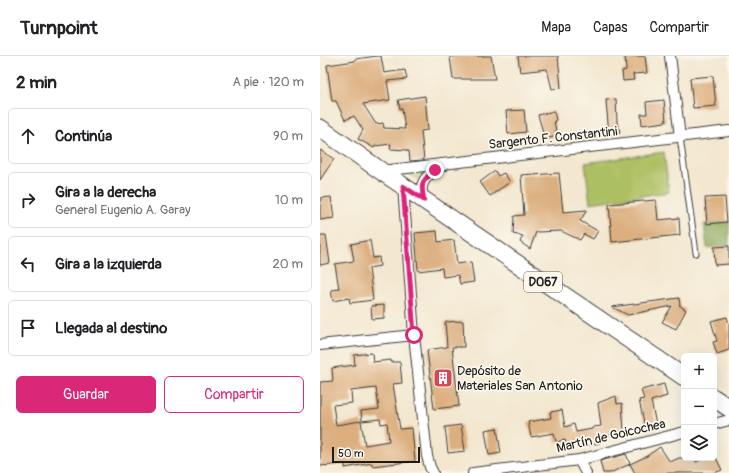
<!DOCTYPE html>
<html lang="es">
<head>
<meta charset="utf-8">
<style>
	:root { --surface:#fff; --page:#f6f6f6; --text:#202124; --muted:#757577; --line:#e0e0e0; --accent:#db2777 }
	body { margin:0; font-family:Pangolin,sans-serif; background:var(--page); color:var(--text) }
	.controls { position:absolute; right:12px; bottom:12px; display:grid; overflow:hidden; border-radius:6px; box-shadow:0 4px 16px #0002 }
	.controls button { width:36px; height:36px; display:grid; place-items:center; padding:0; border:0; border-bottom:1px solid var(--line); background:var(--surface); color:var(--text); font:20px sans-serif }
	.scale { position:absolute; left:12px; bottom:10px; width:88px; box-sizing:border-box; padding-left:4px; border:2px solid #1c1c1c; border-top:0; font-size:11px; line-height:14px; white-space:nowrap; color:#1c1c1c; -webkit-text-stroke:3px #fbf7ec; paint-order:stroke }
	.stop { position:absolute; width:12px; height:12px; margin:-9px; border:3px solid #db2777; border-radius:50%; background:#fff }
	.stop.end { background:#db2777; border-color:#fff; box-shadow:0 1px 4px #0008 }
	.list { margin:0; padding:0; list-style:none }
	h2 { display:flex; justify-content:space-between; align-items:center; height:52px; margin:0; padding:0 16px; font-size:17px }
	h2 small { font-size:13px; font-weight:400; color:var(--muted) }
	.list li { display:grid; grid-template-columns:26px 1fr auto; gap:12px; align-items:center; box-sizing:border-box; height:56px; margin:0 8px 8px; padding:0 8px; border:1px solid var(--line); border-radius:6px }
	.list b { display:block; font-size:15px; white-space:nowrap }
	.list p { margin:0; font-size:13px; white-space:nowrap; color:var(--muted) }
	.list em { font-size:13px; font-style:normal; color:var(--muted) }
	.actions { display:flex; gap:8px; padding:12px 16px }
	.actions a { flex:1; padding:9px 0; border:1px solid var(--accent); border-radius:6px; text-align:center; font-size:14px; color:var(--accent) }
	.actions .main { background:var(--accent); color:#fff }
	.icon { flex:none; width:22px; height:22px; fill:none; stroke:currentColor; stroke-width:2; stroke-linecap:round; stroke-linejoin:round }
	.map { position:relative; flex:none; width:409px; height:417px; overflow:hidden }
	header { display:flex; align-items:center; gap:24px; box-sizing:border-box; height:56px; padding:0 20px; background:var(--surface); border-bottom:1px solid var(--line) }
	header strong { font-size:19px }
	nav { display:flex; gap:22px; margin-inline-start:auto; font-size:14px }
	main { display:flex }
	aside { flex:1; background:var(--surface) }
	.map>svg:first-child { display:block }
</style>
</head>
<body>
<header>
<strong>Turnpoint</strong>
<nav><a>Mapa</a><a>Capas</a><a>Compartir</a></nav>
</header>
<main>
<aside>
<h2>2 min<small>A pie · 120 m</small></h2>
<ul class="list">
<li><svg class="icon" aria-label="ahead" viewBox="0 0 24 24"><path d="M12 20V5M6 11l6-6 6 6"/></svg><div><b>Continúa</b></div><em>90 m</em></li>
<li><svg class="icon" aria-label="right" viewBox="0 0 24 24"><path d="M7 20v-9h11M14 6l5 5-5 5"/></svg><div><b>Gira a la derecha</b><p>General Eugenio A. Garay</p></div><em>10 m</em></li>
<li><svg class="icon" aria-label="left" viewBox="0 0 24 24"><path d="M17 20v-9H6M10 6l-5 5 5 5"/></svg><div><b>Gira a la izquierda</b></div><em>20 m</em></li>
<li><svg class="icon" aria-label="arrive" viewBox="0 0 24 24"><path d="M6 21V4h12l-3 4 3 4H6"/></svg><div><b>Llegada al destino</b></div></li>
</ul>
<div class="actions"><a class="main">Guardar</a><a>Compartir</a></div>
</aside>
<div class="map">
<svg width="409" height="417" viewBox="0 0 409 417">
	<rect width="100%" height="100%" fill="#fbf7ec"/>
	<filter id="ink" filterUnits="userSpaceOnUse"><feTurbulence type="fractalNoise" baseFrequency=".025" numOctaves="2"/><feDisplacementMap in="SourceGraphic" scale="8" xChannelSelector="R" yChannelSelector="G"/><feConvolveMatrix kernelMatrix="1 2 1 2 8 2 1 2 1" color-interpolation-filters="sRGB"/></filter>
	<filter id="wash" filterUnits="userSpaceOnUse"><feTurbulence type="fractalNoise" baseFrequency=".012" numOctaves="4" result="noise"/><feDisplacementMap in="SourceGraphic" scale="16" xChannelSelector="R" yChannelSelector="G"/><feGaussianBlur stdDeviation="0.9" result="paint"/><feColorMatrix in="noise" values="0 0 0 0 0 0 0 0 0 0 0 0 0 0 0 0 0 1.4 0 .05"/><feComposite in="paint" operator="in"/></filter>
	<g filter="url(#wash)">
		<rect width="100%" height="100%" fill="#f3e7cf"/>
		<path fill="#adbf63" stroke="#646e40" d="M344,96L349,136L270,147L265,107Z
			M88,115H105L99,123H97L87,117Z"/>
		<path fill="#8aa659" stroke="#53613a" d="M409,165V190L387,192L384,168L407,166Z"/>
		<g id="blocks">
			<path fill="#dcaf7f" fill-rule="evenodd" d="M57,0H61L64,17L85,14L87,23L67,25L70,44L43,48L56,68L63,67L64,72L85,73L82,53H80L78,44L105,40L108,74L101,75L104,104L90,105L89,95H87V94L70,93L71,88L55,90L54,92L38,83L43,74L34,60L25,64L16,45H12L7,9L35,5V3Z
				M137,0H171L175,23H133L130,1Z
				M198,0H238L241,32L232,33L227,13L200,16Z
				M305,0H325L327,17L313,18L314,24L303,25L302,15L306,14Z
				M393,20L396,50L373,52L370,22Z
				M296,43L297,66L300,76L289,79L286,44Z
				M344,44L346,66L322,69L321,58H327L326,46Z
				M204,54L206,76L188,78L186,55Z
				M234,55L236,64L234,65L237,80L225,83L218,59Z
				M0,94L14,103L0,124Z
				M175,115L178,120L184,117L190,126L170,140L160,126Z
				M239,117L243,156L267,154L260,165L278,175L273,183L264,178L260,184L241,175L216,176L210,193L200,186L203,180L193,178L194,160L204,159L201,119L213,118V119Z
				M11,141L14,162L0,164V142Z
				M405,141L407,166L387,168L385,142Z
				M336,144L338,164L359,162L360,179L292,186L289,148Z
				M117,175L118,186L134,184L137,208L151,206L154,226L140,228L138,219L123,221L122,212L98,215L95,177Z
				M0,179H6L10,207L0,209Z
				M50,184L53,202L59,201L60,210L49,212L53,244L30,247L29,242L13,245L11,234L19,233L15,208L34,205L31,188Z
				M409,190V208L395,209L394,191Z
				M359,242L360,249H359L366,254L356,273L342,266L352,250L308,259L292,251Z
				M64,249V262L52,263L51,250Z
				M407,261L409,268V294L397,298L393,286L397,285L391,265Z
				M143,265L144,291H132L139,350L114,353L107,294L127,291L125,266Z
				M52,297L53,306L71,304V306H80L82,327L73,328L80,373L92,372L95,405L52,410V407L25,412V408L0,410V326L13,325L12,312L35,309L34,299ZM56,332L59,353L41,355L42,365L60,363L61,368L67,367L69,385L45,389L41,365L16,369L13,349L32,347L31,335Z
				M344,328L347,340L331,345L337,373L326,376L319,344L324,343L321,334Z
				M296,340L297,348L302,347L304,375L279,382L280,387L265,390L264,384L246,388L245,384L236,386L234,377L211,381L208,366L231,362L230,356L242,354L245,371L254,368L256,376L272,373L273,371L281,370L278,347Z
				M141,369L145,395L128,397L125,371Z
				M177,372L181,397L169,399L165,374Z
				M340,391L350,406L359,402H374L376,406L385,402H396L402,414L394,417H315L310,408L327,400Z
				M306,398L310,408L290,417H283L280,405Z"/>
		</g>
	</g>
	<g filter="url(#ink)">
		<use href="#blocks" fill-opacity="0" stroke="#3c3a37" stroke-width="1"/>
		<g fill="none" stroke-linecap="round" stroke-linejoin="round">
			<defs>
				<path id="service" d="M360,81L376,197"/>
				<path id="minor" d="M350,0L360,81
					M61,115L409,75
					M83,130L94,279L107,400L110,411L113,417
					M104,144C103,140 101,136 102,131C103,121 115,114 124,109
					M0,289L94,279
					M394,368L409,364
					M259,404L266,417
					M153,417L259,404L364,376"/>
				<path id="primary" d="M0,72L61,115L364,321
					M394,342L409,352"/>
			</defs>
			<use href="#service" stroke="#3c3a37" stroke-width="7"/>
			<use href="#minor" stroke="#3c3a37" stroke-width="12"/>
			<use href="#primary" stroke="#3c3a37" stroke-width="19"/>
			<use href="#service" stroke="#fff" stroke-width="5"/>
			<use href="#minor" stroke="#fff" stroke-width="10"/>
			<use href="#primary" stroke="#fff" stroke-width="17"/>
		</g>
	</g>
	<g fill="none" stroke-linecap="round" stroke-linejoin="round" filter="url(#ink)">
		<path stroke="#db2777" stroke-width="5" d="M94,279L83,130L104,144C100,127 102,125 115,114"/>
	</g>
	<defs>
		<symbol id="building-square" viewBox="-11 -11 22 22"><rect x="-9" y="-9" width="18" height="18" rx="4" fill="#d1495b" stroke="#fbf7ec"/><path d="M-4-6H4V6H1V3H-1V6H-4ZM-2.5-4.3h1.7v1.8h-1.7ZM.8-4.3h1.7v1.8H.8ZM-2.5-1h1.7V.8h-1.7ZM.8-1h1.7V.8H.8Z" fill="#fff"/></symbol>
	</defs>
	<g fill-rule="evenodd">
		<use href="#building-square" x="112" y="311" width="22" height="22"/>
	</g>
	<g text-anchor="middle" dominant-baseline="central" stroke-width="3.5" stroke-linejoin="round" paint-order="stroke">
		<rect fill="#fbf7ec" stroke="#5f5e5a" stroke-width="1" x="204" y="216" width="38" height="20" rx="3"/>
		<g font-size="12" font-weight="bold" fill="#1c1c1c">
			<text x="223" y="226">D067</text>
		</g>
		<g font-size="13" fill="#1c1c1c" stroke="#fbf7ec">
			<text transform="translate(233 82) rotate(-6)">Sargento F. Constantini</text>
			<text transform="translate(291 380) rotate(-13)">Martín de Goicochea</text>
		</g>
		<g font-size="13" fill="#1c1c1c" stroke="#fbf7ec" text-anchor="start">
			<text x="137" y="315">Depósito de<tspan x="137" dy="15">Materiales San Antonio</tspan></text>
		</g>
	</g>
</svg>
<div class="controls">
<button>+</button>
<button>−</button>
<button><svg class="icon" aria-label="layers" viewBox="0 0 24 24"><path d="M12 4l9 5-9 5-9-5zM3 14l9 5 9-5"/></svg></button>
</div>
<div class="scale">50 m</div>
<div class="stop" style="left:94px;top:279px"></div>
<div class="stop end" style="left:115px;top:114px"></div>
</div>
</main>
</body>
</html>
